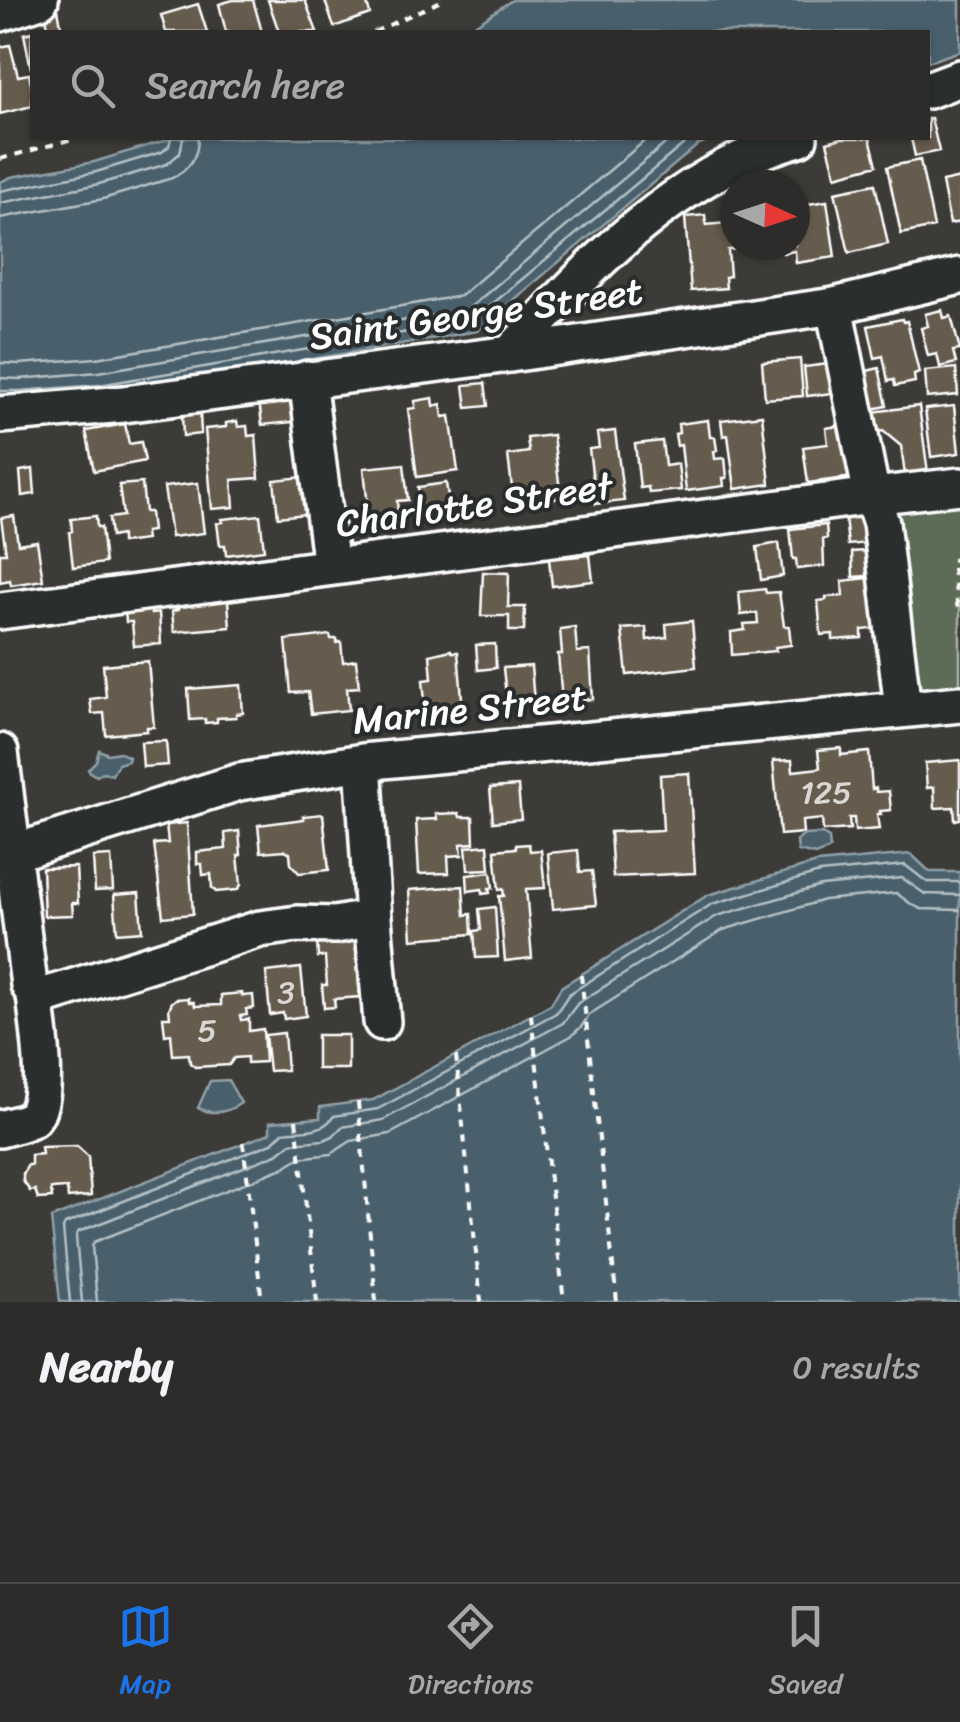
<!DOCTYPE html>
<html lang="en">
<head>
<meta charset="utf-8">
<style>
	:root { --surface:#2d2c2a; --page:#353432; --text:#f1f3f6; --muted:#a7a7a8; --line:#484847; --accent:#1a73e8 }
	body { margin:0; font-family:Sriracha,sans-serif; background:var(--page); color:var(--text) }
	.compass { position:absolute; left:720px; top:170px; width:90px; height:90px; border-radius:50%; background:var(--surface); box-shadow:0 2px 8px #0004; rotate:93deg }
	.list { margin:0; padding:0; list-style:none }
	h2 { display:flex; justify-content:space-between; align-items:center; height:130px; margin:0; padding:0 40px; font-size:42px }
	h2 small { font-size:32px; font-weight:400; color:var(--muted) }
	.icon { flex:none; width:55px; height:55px; fill:none; stroke:currentColor; stroke-width:2; stroke-linecap:round; stroke-linejoin:round }
	.map { position:relative; flex:none; width:960px; height:1302px; overflow:hidden }
	.search { position:absolute; background:var(--surface); box-shadow:0 2px 8px #0004; left:30px; right:30px; top:30px; height:110px; display:flex; align-items:center; gap:25px; box-sizing:border-box; padding:0 35px; border-radius:0px; color:var(--muted); font-size:38px }
	.sheet { height:280px; background:var(--surface) }
	nav { display:flex; justify-content:space-around; align-items:center; box-sizing:border-box; height:140px; border-top:2px solid var(--line); background:var(--surface); font-size:28px; color:var(--muted) }
	nav a { display:grid; justify-items:center; gap:5px }
	nav .on { color:var(--accent) }
	.map>svg:first-child { display:block }
</style>
</head>
<body>
<div class="map">
<svg width="960" height="1302" viewBox="0 0 960 1302">
	<rect width="100%" height="100%" fill="#3c3b38"/>
	<filter id="ink" filterUnits="userSpaceOnUse"><feTurbulence type="fractalNoise" baseFrequency=".01" numOctaves="2"/><feDisplacementMap in="SourceGraphic" scale="20" xChannelSelector="R" yChannelSelector="G"/><feConvolveMatrix kernelMatrix="1 2 1 2 8 2 1 2 1" color-interpolation-filters="sRGB"/></filter>
	<g filter="url(#ink)">
		<path fill="#5b6c56" stroke="#adb6aa" stroke-width="2.5" d="M960,499V691L911,696L895,507Z"/>
		<path fill="#48616c" stroke="#91a0a7" stroke-width="2.5" d="M512,0H960V51L928,62V32H455L473,26Z
			M173,138H716L699,144L477,331L101,395L0,400V182L11,177L94,162Z
			M99,750L108,754L119,752L129,757L128,761L118,764L112,775L103,772L97,776L91,773L88,769L96,761Z
			M822,834L829,838L830,849L815,855L798,851L797,841L804,835Z
			M911,854L930,872H960V1302H60L51,1218L270,1133V1122L320,1118V1107L373,1100L551,1004L561,987L708,895L817,863Z
			M228,1080L241,1103C227,1113 213,1115 198,1108L210,1081Z"/>
		<g fill="none" stroke-linecap="round" stroke-linejoin="round">
			<path stroke="#b6c0c4" stroke-width="2.5" d="M0,191L96,172L162,152L169,146L171,138
				M0,203L99,184L167,164L180,153L183,138
				M0,218L103,199L172,178C189,170 198,157 198,138
				M0,363L19,364L96,358L460,296L648,138
				M0,378L19,379L98,372L467,310L672,138
				M0,391H20L99,385L472,321L691,138
				M70,1302L63,1228L65,1224L272,1143L283,1132C304,1129 321,1134 334,1116L378,1109L556,1013L569,994L712,904L819,873L905,865L927,882H960
				M82,1302L76,1237L78,1232L277,1154L291,1143L324,1140L333,1136L342,1127L383,1120L563,1023L578,1003L717,916L821,886L902,878L925,894L960,895
				M97,1302L92,1246L94,1242L283,1168L299,1158L331,1154L351,1141L390,1134L571,1036L581,1027L590,1014L723,930L824,900L896,893L911,904L921,909L960,910"/>
		</g>
		<path fill="#665c4e" stroke="#fff" stroke-width="2.5" d="M233,0H253L262,32H226L219,4Z
			M268,0H305L317,32H279Z
			M366,0L370,14L334,27L325,1Z
			M198,4L207,32H166L161,15Z
			M58,9L62,32H49L45,11Z
			M46,29L47,32H32L31,69L24,34Z
			M10,45L18,76L29,74L32,89V106L0,114V47Z
			M931,118L939,151L915,156L911,138H928V119Z
			M842,138H870L877,165L836,176L827,142Z
			M920,160L934,227L901,234L887,167Z
			M960,178V222L950,224L942,182Z
			M875,184L888,244L849,253L835,192Z
			M827,201L835,257L796,263L795,251L783,253L782,245H795V206Z
			M705,215L706,225L727,223L728,233L735,232V245H737L738,249L728,250L730,276L725,277L726,288L691,291L685,217Z
			M942,310L944,318L951,316L960,350L953,351L956,363L940,367L937,354L928,356L921,328L928,326L925,314Z
			M902,319L903,322L907,321L919,373L914,375L915,382L895,386L894,380L888,381L883,356L875,358L868,326Z
			M800,359L803,396L765,399L762,362Z
			M829,364L833,393L807,396L804,367Z
			M879,368L887,406L867,410L859,373Z
			M956,368L958,395L927,398L925,371Z
			M485,383L488,406L467,408L464,385Z
			M291,398L294,422L262,425L259,401Z
			M433,398L434,406L441,404L443,417L450,416L458,471L417,477L408,409L415,408V401Z
			M919,406L928,473L905,475L901,446L883,431L867,434L864,413Z
			M954,406L959,453L931,457L925,409Z
			M200,413L201,434L183,436L182,414Z
			M762,415L770,484L735,489L728,435L723,436L721,420Z
			M708,420L710,437H715L717,450L714,451L715,459L725,458L727,478H723L724,486L686,491L681,445L677,446L675,434L679,433L678,424Z
			M237,421L238,427L247,426L248,436L256,435L259,478L232,480L234,507L212,509L205,429L226,427V423Z
			M125,424L129,444L141,442L145,461L94,471L86,431Z
			M844,425L854,477L808,483L803,447L828,444L826,428Z
			M615,431L624,501L596,504L589,449L599,448L597,433Z
			M553,435L561,498L514,504L508,455L529,452L527,438Z
			M662,441L665,466L678,464L681,490L649,493L648,487L640,488L635,444Z
			M404,464L408,500L397,501L399,525L370,528L364,468Z
			M33,469L35,494L22,496L20,471Z
			M312,476L316,513L278,517L274,480Z
			M142,483L145,512H150L152,531L145,532L146,540L121,543V535L111,537L109,518L123,516L119,485Z
			M198,483L204,533L171,537L164,487Z
			M446,483L450,510L422,514L418,487Z
			M872,506L880,542L848,545L844,509Z
			M260,515L264,550L226,555L225,545H220L217,523L223,522L222,519Z
			M14,516L18,544L37,541L43,580L11,585L10,580L0,582V553H6L1,518Z
			M96,516L97,527H101L105,563L73,567L69,532L72,531L71,519Z
			M826,525L827,538L823,539L824,566L797,569L796,559H793L790,529Z
			M779,543L783,576L761,580L757,547Z
			M879,550L882,575L853,577L852,552Z
			M590,555L593,581L552,586L549,559Z
			M483,572L509,573L508,607H525L524,631H509V616H481Z
			M886,576L890,627L862,630V638L833,640V634L821,635L818,601L826,600V597L843,596L842,581Z
			M765,589L766,593L779,592L784,626H789L791,645L775,647L776,651L732,655L731,632L745,630L744,624L758,623L757,613L741,615L739,592Z
			M221,598V601H228L230,627L174,632L172,611L178,610V605Z
			M151,608V614L159,613L161,644L134,646L132,622H126L125,610Z
			M692,621L696,667L627,675L622,629L646,627L647,640L667,637L666,624Z
			M575,627L577,652L590,651L593,699L562,701L558,654H562L560,629Z
			M330,635L331,639H337V643L341,642L343,662L356,660L359,687L347,688L349,710L311,714L308,692L291,693L286,640Z
			M495,644L496,668L478,670L476,645Z
			M451,650L452,652H458L463,710L452,711L449,715L440,716L437,712L426,713L423,680L432,679L430,655Z
			M148,661L154,727H147V731L106,735L104,713L92,714L90,699L106,697L103,665Z
			M531,666L534,702L507,705L503,668Z
			M241,685L243,713L236,714V717L217,718V722L205,723V719L190,720L188,689Z
			M166,741L168,765L143,767L141,742Z
			M841,748V755L869,752L872,789L876,788V792L889,791L891,810L880,811L881,814H877L879,829L855,831L854,818H849L850,829L823,831L822,819L802,821L803,833L780,835L773,761L792,760L793,771L820,768L818,750Z
			M960,760V819L955,820L954,807L935,808L934,787L927,788L925,763Z
			M689,773L695,873L613,877L610,832L663,830L660,775Z
			M518,786L521,819L493,822L490,788Z
			M459,813L460,817H473L474,843L461,844L462,855L448,856L449,873L419,874L416,820L437,819L436,814Z
			M323,814L329,870L299,873L291,864L290,853L285,850L261,852L258,825L304,819L303,816Z
			M187,823L193,914L163,917L154,844L168,843L166,825Z
			M239,831L241,855H238L241,885L237,890L216,892L212,888L211,874L203,875L202,864H197V852L226,849L225,833Z
			M529,844L530,851L541,850L545,888L526,889L532,958L505,961L499,896H504L503,889L499,890L495,850L516,848V845Z
			M488,845L490,869L468,870L466,847Z
			M578,850L580,872L592,871L596,905L553,909L548,853Z
			M111,856L113,890L95,891L93,857Z
			M76,867L78,903H72L73,915L44,916L42,868Z
			M491,872L493,888H489L490,893L482,894V889L468,891L467,875Z
			M463,886L465,915L471,914L472,934L412,939L409,890Z
			M139,893L142,931L117,933L114,895Z
			M495,907L498,957L476,958L474,931L481,930L479,909Z
			M355,939L360,997L334,999L335,1007L324,1008L322,985H327L325,957H318L317,942Z
			M301,968L306,1016L284,1019L283,1013L270,1015L266,972Z
			M242,993V996L253,995L254,1008L246,1009L247,1015L240,1016L241,1020L249,1019V1031L263,1029L265,1062L247,1063V1057L234,1058L229,1065L195,1067L190,1063L189,1054L173,1055L171,1034L165,1035L163,1017H170L169,1009L172,1002L176,999L189,998V1002H194L195,1006L221,1005V995Z
			M284,1033L287,1070L269,1071L265,1035Z
			M317,1035H348V1069H317Z
			M77,1146L88,1156L91,1196L68,1198L67,1188L51,1189L52,1198L38,1199L35,1190L30,1191L23,1181V1173L28,1165H31V1155L42,1154L41,1147Z"/>
		<g fill="none" stroke-linecap="round" stroke-linejoin="round">
			<defs>
				<path id="minor" d="M0,13L40,0
					M928,90L960,78
					M834,306L872,496L881,523L903,709
					M510,354C590,264 680,171 799,138
					M307,379L331,567
					M0,415L124,404L510,354L834,306L960,276
					M0,611L872,496L960,486
					M0,752L29,985L35,994C37,1019 53,1104 31,1119C23,1124 9,1126 0,1129
					M363,762L373,918L382,1022
					M0,857L239,782L363,762L960,704
					M35,994L44,996L55,993L260,929L297,924L335,925L373,918"/>
			</defs>
			<use href="#minor" stroke="#fff" stroke-width="42"/>
			<path stroke="#fff" stroke-width="4" stroke-dasharray="8 8" stroke-linecap="butt" d="M374,32L443,0
				M0,159L76,138
				M960,559L952,560L958,612H960
				M581,975L617,1302
				M531,1015L564,1302
				M456,1056L481,1302
				M358,1102L376,1302
				M296,1120L317,1302
				M243,1142L262,1302"/>
			<use href="#minor" stroke="#2a2d2e" stroke-width="35"/>
		</g>
	</g>
	<g text-anchor="middle" dominant-baseline="central" stroke-width="8" stroke-linejoin="round" paint-order="stroke">
		<g font-size="32" fill="#d9d6d3">
			<text x="826" y="792">125</text>
			<text x="286" y="992">3</text>
			<text x="207" y="1030">5</text>
		</g>
		<g font-size="38" fill="#fff" stroke="#2a2d2e">
			<text transform="translate(476 314) rotate(-8)">Saint George Street</text>
			<text transform="translate(474 505) rotate(-8)">Charlotte Street</text>
			<text transform="translate(470 709) rotate(-6)">Marine Street</text>
		</g>
	</g>
</svg>
<svg class="compass" viewBox="-18 -18 36 36"><path d="M0-13l5 13h-10z" fill="#e53935"/><path d="M0 13l5-13h-10z" fill="#a7a7a8"/></svg>
<div class="search"><svg class="icon" aria-label="search" viewBox="0 0 24 24"><circle cx="10" cy="10" r="6"/><path d="M15 15l6 6"/></svg>Search here</div>
</div>
<section class="sheet">
<h2>Nearby<small>0 results</small></h2>
<ul class="list">
</ul>
</section>
<nav>
<a class="on"><svg class="icon" aria-label="map" viewBox="0 0 24 24"><path d="M3 6l6-2 6 2 6-2v14l-6 2-6-2-6 2zM9 4v14M15 6v14"/></svg>Map</a>
<a><svg class="icon" aria-label="directions" viewBox="0 0 24 24"><path d="M12 3l9 9-9 9-9-9zM9 14v-3h6M13 9l2 2-2 2"/></svg>Directions</a>
<a><svg class="icon" aria-label="saved" viewBox="0 0 24 24"><path d="M7 4h10v16l-5-4-5 4z"/></svg>Saved</a>
</nav>
</body>
</html>
